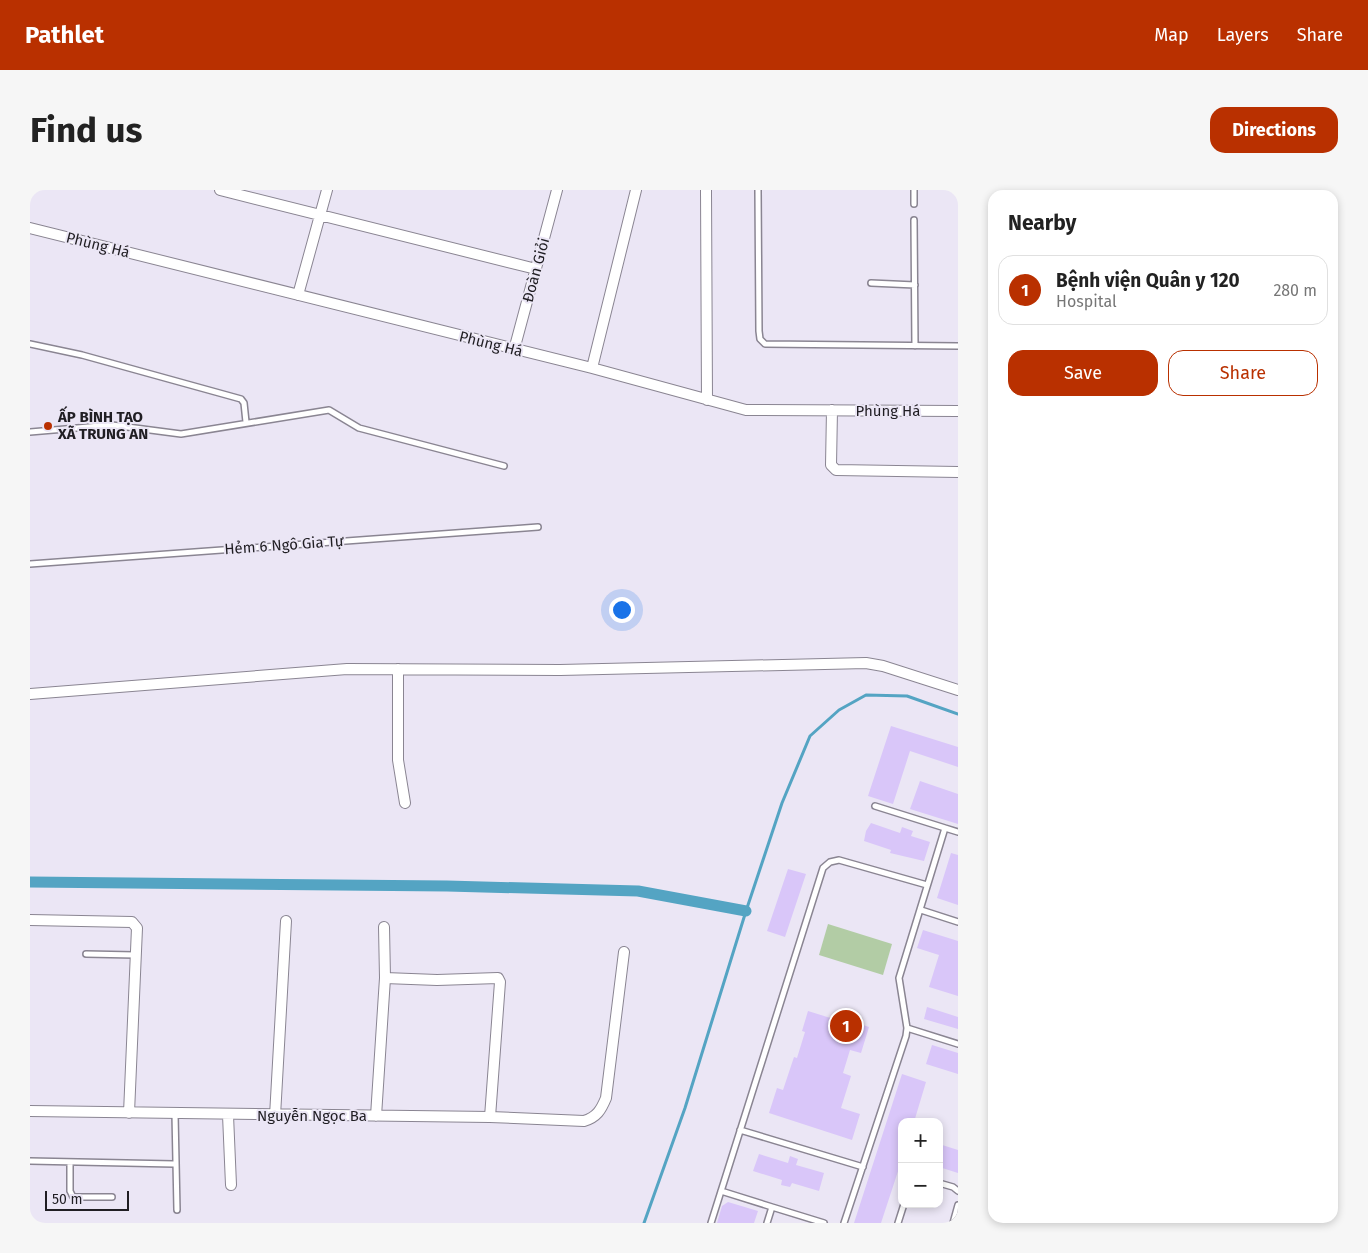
<!DOCTYPE html>
<html lang="en">
<head>
<meta charset="utf-8">
<style>
	:root { --surface:#fff; --page:#f6f6f6; --text:#222; --muted:#767676; --line:#e0e0e0; --accent:#b93000 }
	body { margin:0; font-family:"Fira Sans",sans-serif; background:var(--page); color:var(--text) }
	.controls { position:absolute; right:15px; bottom:15px; display:grid; overflow:hidden; border-radius:10px; box-shadow:0 2px 8px #0003 }
	.controls button { width:45px; height:45px; display:grid; place-items:center; padding:0; border:0; border-bottom:1px solid var(--line); background:var(--surface); color:var(--text); font:25px sans-serif }
	.scale { position:absolute; left:15px; bottom:12px; width:84px; box-sizing:border-box; padding-left:5px; border:2px solid #201e23; border-top:0; font-size:14px; line-height:18px; white-space:nowrap; color:#201e23; -webkit-text-stroke:4px #ebe6f5; paint-order:stroke }
	.you { position:absolute; left:591px; top:419px; width:18px; height:18px; margin:-12px; border:4px solid #fff; border-radius:50%; background:#1a73e8; box-shadow:0 0 0 8px #1a73e833 }
	.badge { display:grid; place-items:center; width:32px; height:32px; border-radius:50%; background:var(--accent); color:#fff; font-size:16px; font-weight:700 }
	.pin { position:absolute; translate:-50% -50%; border:2px solid #fff; box-shadow:0 1px 5px #0006 }
	.list { margin:0; padding:0; list-style:none }
	h2 { display:flex; justify-content:space-between; align-items:center; height:65px; margin:0; padding:0 20px; font-size:21px }
	h2 small { font-size:16px; font-weight:400; color:var(--muted) }
	.list li { display:grid; grid-template-columns:32px 1fr auto; gap:15px; align-items:center; box-sizing:border-box; height:70px; margin:0 10px 10px; padding:0 10px; border:1px solid var(--line); border-radius:15px }
	.list b { display:block; font-size:19px; white-space:nowrap }
	.list p { margin:0; font-size:16px; white-space:nowrap; color:var(--muted) }
	.list em { font-size:16px; font-style:normal; color:var(--muted) }
	.actions { display:flex; gap:10px; padding:15px 20px }
	.actions a { flex:1; padding:11px 0; border:1px solid var(--accent); border-radius:15px; text-align:center; font-size:18px; color:var(--accent) }
	.actions .main { background:var(--accent); color:#fff }
	.map { position:relative; flex:none; width:928px; height:1033px; overflow:hidden; border-radius:15px }
	header { display:flex; align-items:center; gap:30px; box-sizing:border-box; height:70px; padding:0 25px; background:var(--accent); color:#fff }
	header strong { font-size:24px }
	nav { display:flex; gap:28px; margin-inline-start:auto; font-size:18px }
	.intro { display:flex; align-items:center; justify-content:space-between; box-sizing:border-box; height:120px; padding:0 30px }
	h1 { margin:0; font-size:35px }
	.button { padding:12px 22px; border-radius:15px; background:var(--accent); color:#fff; font-size:18px; font-weight:700 }
	main { display:flex; gap:30px; padding:0 30px }
	aside { flex:1; background:var(--surface); border-radius:15px; box-shadow:0 2px 8px #0003 }
	.map>svg:first-child { display:block }
</style>
</head>
<body>
<header>
<strong>Pathlet</strong>
<nav><a>Map</a><a>Layers</a><a>Share</a></nav>
</header>
<div class="intro"><h1>Find us</h1><a class="button">Directions</a></div>
<main>
<div class="map">
<svg width="928" height="1033" viewBox="0 0 928 1033">
	<rect width="100%" height="100%" fill="#ebe6f5"/>
	<path fill="#b2cca5" d="M798,734L862,754L853,785L789,765Z"/>
	<g fill="none" stroke-linecap="round" stroke-linejoin="round">
		<path stroke="#54a4c3" stroke-width="3" d="M614,1033L655,918L716,721L752,613L780,546L809,520L836,505L877,506L928,524"/>
		<path stroke="#54a4c3" stroke-width="11" d="M0,692L417,696L608,701L716,721"/>
	</g>
	<path fill="#d9c6f9" d="M861,536L928,557V577L880,561L863,614L838,606Z
		M890,591L928,604V634L880,619Z
		M841,633L870,643L872,637L883,641L881,646L900,652L894,671L860,663L861,660L834,651L836,641Z
		M921,663L928,665V715L907,708Z
		M758,679L776,684L755,747L737,741Z
		M893,740L928,751V806L899,797L909,765L887,758Z
		M897,817L928,827V839L894,829Z
		M778,821L823,835L824,832L839,837L831,863L820,860L813,883L821,886L811,918L830,924L822,950L739,923L747,898L753,900L764,867L767,868L775,842L772,841Z
		M902,855L928,863V884L896,874Z
		M872,884L896,892L884,932H872V969L851,1033H824Z
		M909,954L928,960V983L909,977Z
		M729,964L758,973L760,966L768,969L766,975L794,983L789,1001L762,993L760,997L751,995L752,990L723,981Z
		M698,1012L728,1021L724,1033H687L692,1016Z"/>
	<g fill="none" stroke-linecap="round" stroke-linejoin="round">
		<defs>
			<path id="lane" d="M728,0L729,141L730,149L735,154L928,156
				M884,14V0
				M884,30L885,156
				M841,93L885,95
				M0,154L52,165L211,209L214,213L216,232
				M0,242L82,235L151,244L299,220L329,238L474,276
				M0,374L508,337
				M915,638L928,642
				M891,720L928,732
				M56,764L105,765
				M877,838L928,854
				M145,924L147,1020
				M710,940L833,977
				M0,971L144,974
				M40,972V1001L43,1007H82
				M909,993L923,997L928,1001
				M691,1001L742,1017
				M681,1033L793,678L800,672L809,670L897,695
				M737,1033L742,1017L794,1033
				M814,1033L876,846L877,838L869,788L915,638L845,616
				M868,1033L874,1014
				M923,1033L928,1015"/>
			<path id="street" d="M190,0L506,79
				M676,0L677,210
				M0,38L562,178L716,220L928,221
				M268,105L297,0
				M484,160L527,0
				M562,178L606,0
				M802,220L801,275L806,280L928,282
				M368,479V570L375,613
				M0,504L317,479L530,480L836,473L853,476L928,500
				M0,730L102,732L107,738L99,923
				M355,788L407,790L468,788L470,792L460,927
				M0,921L460,927L554,931C567,927 571,920 576,908L594,762
				M198,925L201,995
				M245,926L256,731
				M346,926L355,788L354,737"/>
		</defs>
		<use href="#lane" stroke="#8a8592" stroke-width="8"/>
		<use href="#street" stroke="#8a8592" stroke-width="12"/>
		<use href="#lane" stroke="#fff" stroke-width="5"/>
		<use href="#street" stroke="#fff" stroke-width="10"/>
	</g>
	<circle fill="#b93000" stroke="#ebe6f5" stroke-width="2" cx="18" cy="236" r="5"/>
	<g text-anchor="middle" dominant-baseline="central" stroke-width="4" stroke-linejoin="round" paint-order="stroke">
		<g font-size="15" fill="#201e23" stroke="#ebe6f5">
			<text transform="translate(68 55) rotate(14)">Phùng Há</text>
			<text transform="translate(506 80) rotate(-75)">Đoàn Giỏi</text>
			<text transform="translate(461 154) rotate(14)">Phùng Há</text>
			<text x="858" y="221">Phùng Há</text>
			<text transform="translate(254 355) rotate(-4)">Hẻm 6 Ngô Gia Tự</text>
			<text x="282" y="926">Nguyễn Ngọc Ba</text>
		</g>
		<g font-size="15" font-weight="bold" fill="#201e23" stroke="#ebe6f5" text-anchor="start">
			<text x="28" y="227">ẤP BÌNH TẠO<tspan x="28" dy="17">XÃ TRUNG AN</tspan></text>
		</g>
	</g>
</svg>
<div class="controls">
<button>+</button>
<button>−</button>
</div>
<div class="scale">50 m</div>
<div class="you"></div>
<div class="pin badge" style="left:816px;top:836px">1</div>
</div>
<aside>
<h2>Nearby<small></small></h2>
<ul class="list">
<li><span class="badge">1</span><div><b>Bệnh viện Quân y 120</b><p>Hospital</p></div><em>280 m</em></li>
</ul>
<div class="actions"><a class="main">Save</a><a>Share</a></div>
</aside>
</main>
</body>
</html>
